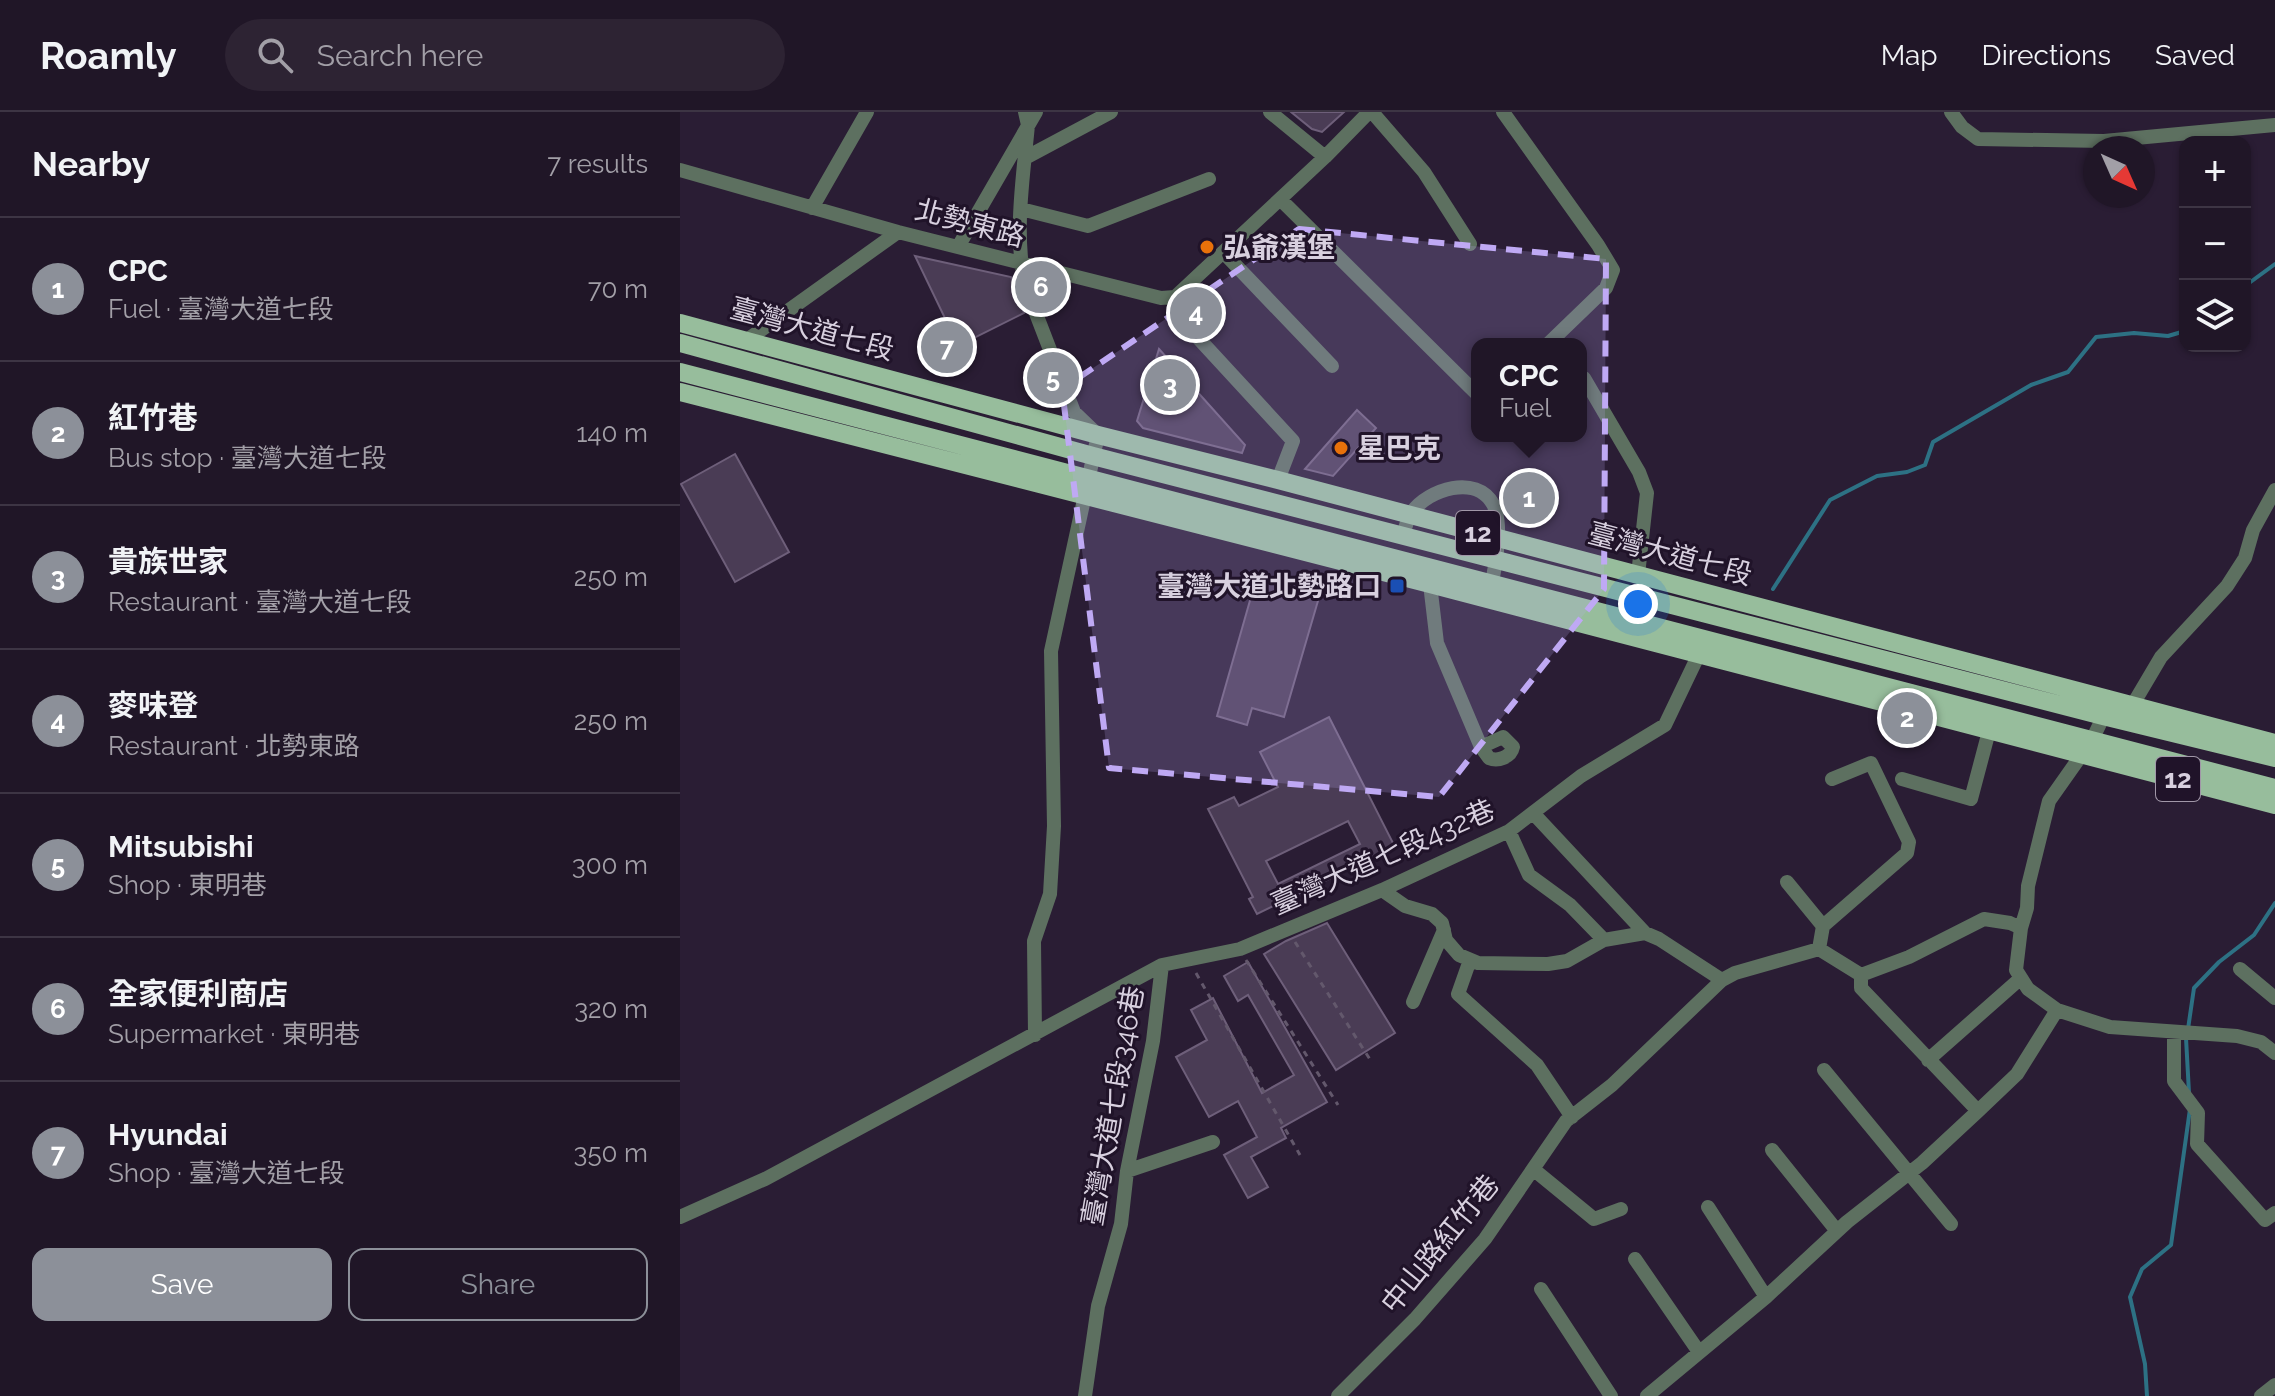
<!DOCTYPE html>
<html lang="en">
<head>
<meta charset="utf-8">
<style>
	:root { --surface:#201627; --page:#2d2333; --text:#f1f3f6; --muted:#a29fa7; --line:#3d3544; --accent:#8c9099 }
	body { margin:0; font-family:Raleway,"Noto Sans TC",sans-serif; background:var(--page); color:var(--text) }
	.controls { position:absolute; right:24px; top:24px; display:grid; overflow:hidden; border-radius:16px; box-shadow:0 2px 6px #0004 }
	.controls button { width:72px; height:72px; display:grid; place-items:center; padding:0; border:0; border-bottom:2px solid var(--line); background:var(--surface); color:var(--text); font:40px sans-serif }
	.compass { position:absolute; left:1403px; top:24px; width:72px; height:72px; border-radius:50%; background:var(--surface); box-shadow:0 2px 6px #0004; rotate:135deg }
	.you { position:absolute; left:958px; top:492px; width:28px; height:28px; margin:-20px; border:6px solid #fff; border-radius:50%; background:#1a73e8; box-shadow:0 0 0 12px #1a73e833 }
	.badge { display:grid; place-items:center; width:52px; height:52px; border-radius:50%; background:var(--accent); color:#fff; font-size:26px; font-weight:700 }
	.pin { position:absolute; translate:-50% -50%; border:4px solid #fff; box-shadow:0 2px 8px #0006 }
	.popup { position:absolute; left:791px; top:226px; width:116px; height:104px; box-sizing:border-box; display:grid; place-content:center; border-radius:16px; background:var(--surface); filter:drop-shadow(0 2px 6px #0005); font-size:26px; white-space:nowrap; color:var(--muted) }
	.popup b { font-size:30px; color:var(--text) }
	.popup::after { content:''; position:absolute; left:50%; top:100%; margin-left:-16px; border:16px solid transparent; border-top-color:var(--surface) }
	.list { margin:0; padding:0; list-style:none }
	h2 { display:flex; justify-content:space-between; align-items:center; height:104px; margin:0; padding:0 32px; font-size:34px }
	h2 small { font-size:26px; font-weight:400; color:var(--muted) }
	.list li { display:grid; grid-template-columns:52px 1fr auto; gap:24px; align-items:center; box-sizing:border-box; height:144px; padding:0 32px; border-top:2px solid var(--line) }
	.list b { display:block; font-size:30px; white-space:nowrap }
	.list p { margin:0; font-size:26px; white-space:nowrap; color:var(--muted) }
	.list em { font-size:26px; font-style:normal; color:var(--muted) }
	.actions { display:flex; gap:16px; padding:24px 32px }
	.actions a { flex:1; padding:18px 0; border:2px solid var(--accent); border-radius:16px; text-align:center; font-size:28px; color:var(--accent) }
	.actions .main { background:var(--accent); color:#fff }
	.icon { flex:none; width:44px; height:44px; fill:none; stroke:currentColor; stroke-width:2; stroke-linecap:round; stroke-linejoin:round }
	.map { position:relative; flex:none; width:1595px; height:1284px; overflow:hidden }
	header { display:flex; align-items:center; gap:48px; box-sizing:border-box; height:112px; padding:0 40px; background:var(--surface); border-bottom:2px solid var(--line) }
	header strong { font-size:38px }
	nav { display:flex; gap:44px; margin-inline-start:auto; font-size:28px }
	.search { width:560px; height:72px; background:var(--page); display:flex; align-items:center; gap:20px; box-sizing:border-box; padding:0 28px; border-radius:44px; color:var(--muted); font-size:30px }
	main { display:flex }
	aside { flex:1; background:var(--surface) }
	.map>svg:first-child { display:block }
</style>
</head>
<body>
<header>
<strong>Roamly</strong>
<div class="search"><svg class="icon" aria-label="search" viewBox="0 0 24 24"><circle cx="10" cy="10" r="6"/><path d="M15 15l6 6"/></svg>Search here</div>
<nav><a>Map</a><a>Directions</a><a>Saved</a></nav>
</header>
<main>
<aside>
<h2>Nearby<small>7 results</small></h2>
<ul class="list">
<li><span class="badge">1</span><div><b>CPC</b><p>Fuel · 臺灣大道七段</p></div><em>70 m</em></li>
<li><span class="badge">2</span><div><b>紅竹巷</b><p>Bus stop · 臺灣大道七段</p></div><em>140 m</em></li>
<li><span class="badge">3</span><div><b>貴族世家</b><p>Restaurant · 臺灣大道七段</p></div><em>250 m</em></li>
<li><span class="badge">4</span><div><b>麥味登</b><p>Restaurant · 北勢東路</p></div><em>250 m</em></li>
<li><span class="badge">5</span><div><b>Mitsubishi</b><p>Shop · 東明巷</p></div><em>300 m</em></li>
<li><span class="badge">6</span><div><b>全家便利商店</b><p>Supermarket · 東明巷</p></div><em>320 m</em></li>
<li><span class="badge">7</span><div><b>Hyundai</b><p>Shop · 臺灣大道七段</p></div><em>350 m</em></li>
</ul>
<div class="actions"><a class="main">Save</a><a>Share</a></div>
</aside>
<div class="map">
<svg width="1595" height="1284" viewBox="0 0 1595 1284">
	<rect width="100%" height="100%" fill="#2a1d34"/>
	<g fill="none" stroke-linecap="round" stroke-linejoin="round">
		<path stroke="#2d7184" stroke-width="4" d="M1565,174L1595,152
			M1093,477L1150,388L1197,364L1227,360L1245,353L1253,330L1351,273L1388,260L1416,225L1454,221L1488,224L1505,219
			M1508,917L1514,876L1539,850L1574,823L1595,791
			M1506,926L1509,981
			M1467,1284L1465,1252L1450,1185L1462,1157L1491,1133L1510,997"/>
	</g>
	<path fill="#4a3c55" stroke="#6e5f7a" stroke-width="2" fill-rule="evenodd" d="M611,0H664L642,20L632,17Z
		M235,144L331,165L344,201L284,231L275,227Z
		M479,237L565,333L562,341L463,316L457,309Z
		M677,298L696,316L653,364L625,357Z
		M55,342L109,440L55,470L1,372Z
		M577,464L640,482L604,605L572,596L567,613L537,604Z
		M649,605L715,735L577,802L569,787L573,785L528,697L554,685L559,694L598,675L580,640ZM668,709L680,732L598,772L586,749Z
		M647,811L715,921L656,958L584,842L606,829Z
		M568,850L647,990L601,1016L606,1026L571,1045L588,1075L568,1086L544,1043L577,1025L558,989L529,1005L496,945L527,928L511,898L533,886L582,981L614,963L568,883L558,889L544,864Z"/>
	<g fill="none" stroke-linecap="round" stroke-linejoin="round">
		<path stroke="#63586c" stroke-width="3" stroke-dasharray="6 6" stroke-linecap="butt" d="M615,830L691,949
			M566,848L658,993
			M516,861L620,1043"/>
		<path stroke="#5d7060" stroke-width="14" d="M345,0L348,13C343,66 334,121 345,173L394,300L418,323L371,539L374,714L370,782L354,829L355,923
			M590,0L645,45
			M692,0L744,60L790,132
			M823,0L918,133L933,158L926,176L868,232
			M1271,0L1282,15L1298,27L1424,29L1595,13
			M345,46L431,0
			M0,58L218,120L481,186L495,185L645,45L689,0
			M600,87L797,282
			M132,96L187,0
			M341,97L408,114L529,67
			M278,135L356,0
			M543,140L652,254
			M495,185L496,202L613,329L598,368
			M67,228L218,120
			M904,266L959,360L967,381L958,463
			M723,423C726,415 727,406 732,400C749,377 796,362 813,392C824,413 815,457 810,479
			M750,472L757,531L801,635L809,646C818,650 831,645 833,635L823,625L801,635
			M1452,594L1481,545L1547,474L1565,446L1573,418L1595,378
			M1222,667L1291,687L1309,619
			M853,701L965,821
			M829,719L849,763L890,793L924,828
			M1107,770L1143,814
			M702,778L725,794L752,802L762,811L766,828L779,843L798,851L868,852L887,849L924,828L965,821L979,827L1042,868
			M1341,816L1347,796L1348,774L1369,689L1412,628L1428,595
			M1139,837L1143,814L1227,741L1229,730L1191,651L1152,667
			M790,848L778,882L857,953L892,1005
			M1560,857L1595,886
			M1181,863V876L1298,999
			M733,890L764,818
			M1494,921V969L1518,1001L1517,1032L1585,1108L1595,1101
			M1248,948L1341,866
			M1144,958L1271,1112
			M1092,1038L1157,1119
			M853,1057L914,1107L941,1097
			M447,1059L533,1030
			M1028,1095L1086,1185
			M0,1105L85,1067L482,853L560,837L702,778L829,719L901,664L985,613L1019,542
			M955,1147L1019,1240
			M861,1177L931,1284
			M405,1284L418,1194L441,1112L447,1059L473,929L482,853
			M658,1284L735,1207L805,1127L886,1009L932,973L1042,868L1055,861L1139,837L1181,863L1229,845L1304,807L1330,811L1341,816L1336,858L1348,877L1377,898L1430,915L1557,924L1581,930L1595,941
			M967,1284L1086,1185L1167,1110L1242,1051L1298,999L1337,962L1377,898
			M1581,1284L1595,1273"/>
		<path stroke="#97bd9c" stroke-width="18" d="M0,211L418,323L598,368L1595,631
			M0,231L413,344L1423,604L1595,646
			M0,260L1595,676
			M0,280L750,472L1595,693"/>
	</g>
	<path fill="#bfa9f4" fill-opacity="0.2" stroke="#bfa9f4" stroke-width="6" stroke-dasharray="16 10" stroke-linejoin="round" d="M619,117L926,147L924,477L759,685L429,656L382,277Z"/>
	<g fill="#e8710a" stroke="#201329" stroke-width="3">
		<circle cx="527" cy="135" r="8"/>
		<circle cx="661" cy="336" r="8"/>
	</g>
	<rect fill="#1a4fb4" stroke="#201329" stroke-width="3" x="709" y="466" width="16" height="16" rx="4"/>
	<g text-anchor="middle" dominant-baseline="central" stroke-width="6" stroke-linejoin="round" paint-order="stroke">
		<g fill="#201329" stroke="#a197a8" stroke-width="2">
			<rect x="776" y="399" width="44" height="44" rx="6"/>
			<rect x="1476" y="645" width="44" height="44" rx="6"/>
		</g>
		<g font-size="26" font-weight="bold" fill="#d8d0df">
			<text x="798" y="421">12</text>
			<text x="1498" y="667">12</text>
		</g>
		<g font-size="28" fill="#d8d0df" stroke="#201329">
			<text transform="translate(290 111) rotate(15)">北勢東路</text>
			<text transform="translate(132 217) rotate(15)">臺灣大道七段</text>
			<text transform="translate(990 442) rotate(15)">臺灣大道七段</text>
			<text transform="translate(703 745) rotate(-24)">臺灣大道七段432巷</text>
			<text transform="translate(433 994) rotate(-80)">臺灣大道七段346巷</text>
			<text transform="translate(760 1132) rotate(-51)">中山路紅竹巷</text>
		</g>
		<g font-size="28" font-weight="bold" fill="#d8d0df" stroke="#201329" text-anchor="start">
			<text x="543" y="135">弘爺漢堡</text>
			<text x="677" y="336">星巴克</text>
			<text x="701" y="474" text-anchor="end">臺灣大道北勢路口</text>
		</g>
	</g>
</svg>
<div class="controls">
<button>+</button>
<button>−</button>
<button><svg class="icon" aria-label="layers" viewBox="0 0 24 24"><path d="M12 4l9 5-9 5-9-5zM3 14l9 5 9-5"/></svg></button>
</div>
<svg class="compass" viewBox="-18 -18 36 36"><path d="M0-13l5 13h-10z" fill="#e53935"/><path d="M0 13l5-13h-10z" fill="#a29fa7"/></svg>
<div class="you"></div>
<div class="pin badge" style="left:849px;top:386px">1</div>
<div class="popup"><b>CPC</b>Fuel</div>
<div class="pin badge" style="left:1227px;top:606px">2</div>
<div class="pin badge" style="left:490px;top:273px">3</div>
<div class="pin badge" style="left:516px;top:201px">4</div>
<div class="pin badge" style="left:373px;top:266px">5</div>
<div class="pin badge" style="left:361px;top:175px">6</div>
<div class="pin badge" style="left:267px;top:235px">7</div>
</div>
</main>
</body>
</html>
